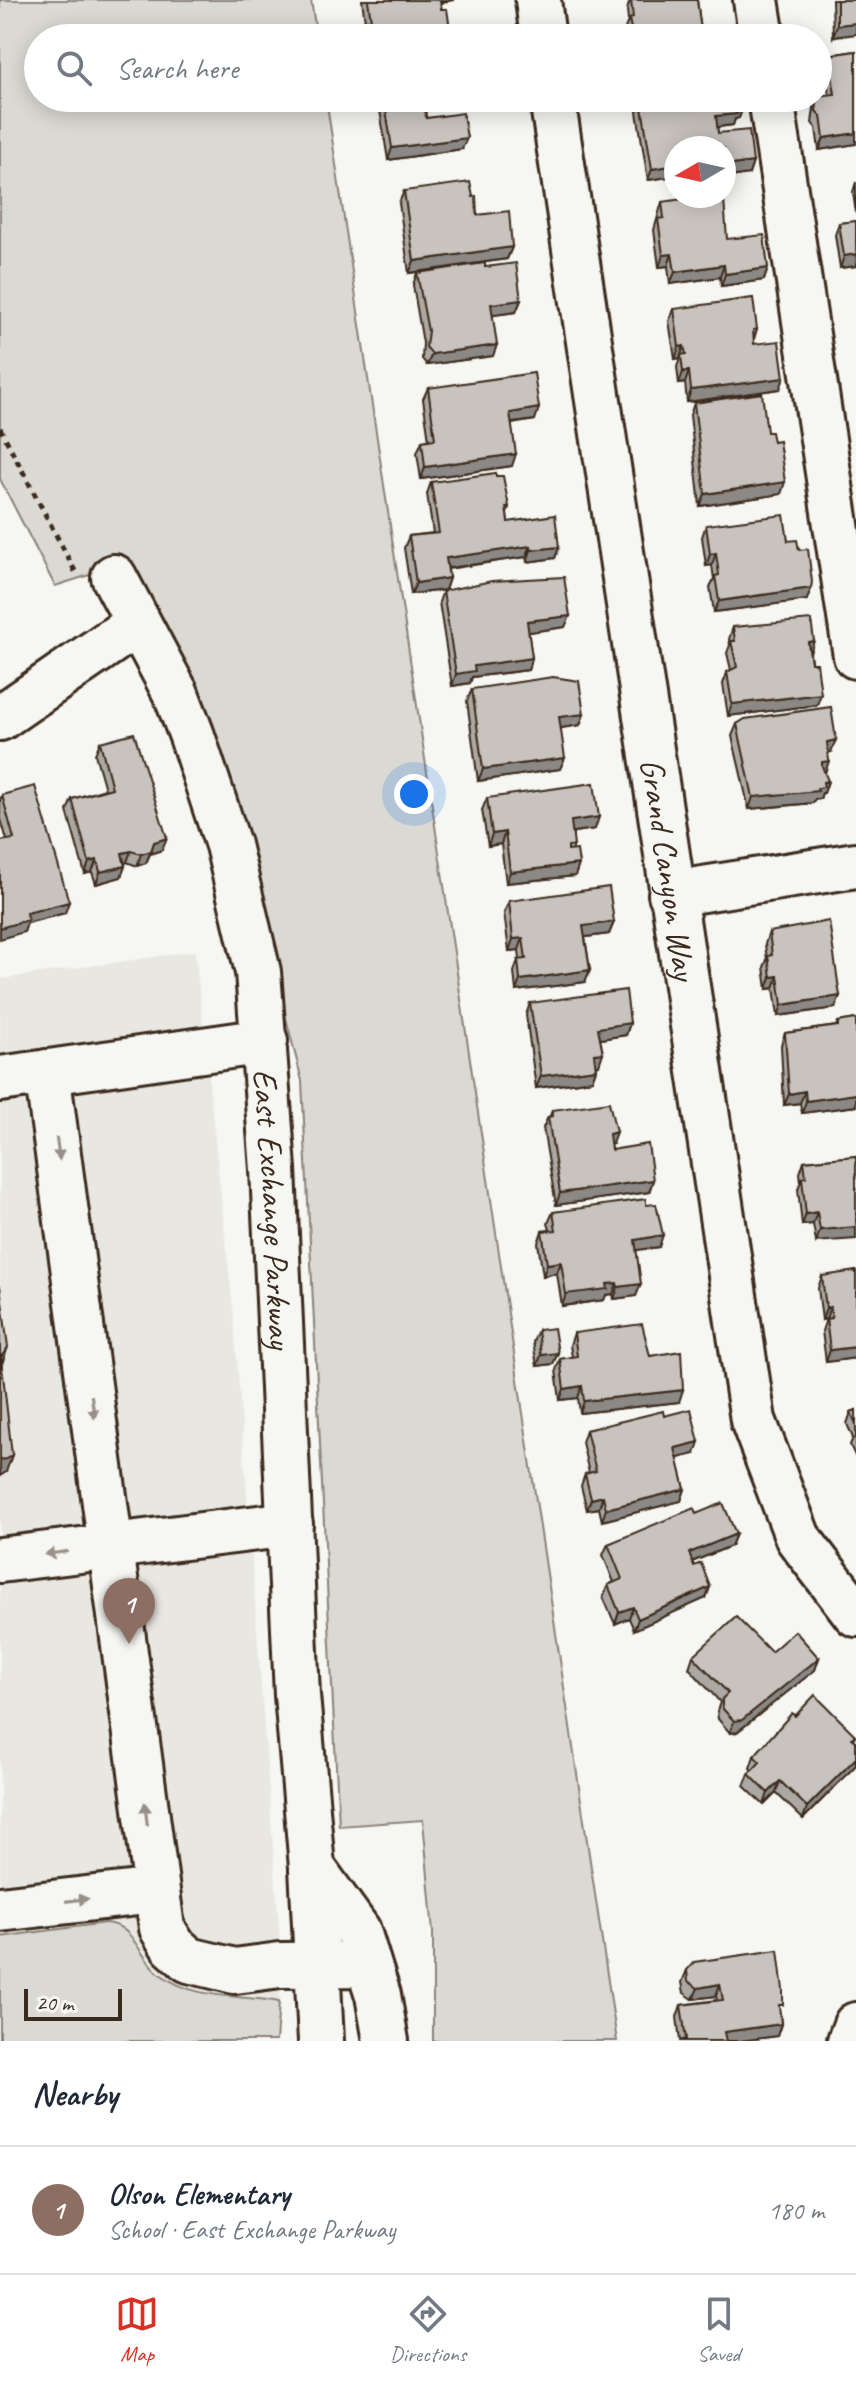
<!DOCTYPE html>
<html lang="en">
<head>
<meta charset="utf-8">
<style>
	:root { --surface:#fff; --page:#f2f2f3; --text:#1f2937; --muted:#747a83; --line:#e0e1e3; --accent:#d93025 }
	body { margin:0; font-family:Caveat,sans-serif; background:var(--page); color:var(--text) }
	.compass { position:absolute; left:664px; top:136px; width:72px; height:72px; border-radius:50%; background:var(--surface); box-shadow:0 4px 20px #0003; rotate:261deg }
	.scale { position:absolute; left:24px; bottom:20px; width:98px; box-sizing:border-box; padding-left:8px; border:4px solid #3b2a1e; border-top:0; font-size:22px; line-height:28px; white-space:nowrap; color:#3b2a1e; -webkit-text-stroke:6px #f6f6f2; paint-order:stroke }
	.you { position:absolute; left:414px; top:794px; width:28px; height:28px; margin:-20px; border:6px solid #fff; border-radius:50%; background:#1a73e8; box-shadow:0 0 0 12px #1a73e833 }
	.badge { display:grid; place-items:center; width:52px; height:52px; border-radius:50%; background:var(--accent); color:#fff; font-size:26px; font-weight:700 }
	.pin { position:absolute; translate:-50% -66px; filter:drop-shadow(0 2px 4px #0008) }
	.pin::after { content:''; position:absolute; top:42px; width:28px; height:24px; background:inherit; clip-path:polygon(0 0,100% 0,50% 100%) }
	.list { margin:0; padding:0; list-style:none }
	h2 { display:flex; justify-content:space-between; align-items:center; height:104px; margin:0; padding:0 32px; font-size:34px }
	h2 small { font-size:26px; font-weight:400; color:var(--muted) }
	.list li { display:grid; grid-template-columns:52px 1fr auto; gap:24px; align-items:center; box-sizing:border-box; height:128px; padding:0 32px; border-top:2px solid var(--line) }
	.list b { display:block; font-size:30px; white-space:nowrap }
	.list p { margin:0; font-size:26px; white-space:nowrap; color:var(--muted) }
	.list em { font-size:26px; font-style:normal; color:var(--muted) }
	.icon { flex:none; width:44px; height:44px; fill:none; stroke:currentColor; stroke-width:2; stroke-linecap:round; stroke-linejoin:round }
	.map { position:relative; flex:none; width:856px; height:2041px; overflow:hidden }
	.search { position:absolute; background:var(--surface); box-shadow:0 4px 20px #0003; left:24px; right:24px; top:24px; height:88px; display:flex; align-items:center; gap:20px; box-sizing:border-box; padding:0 28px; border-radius:44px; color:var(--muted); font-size:30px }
	.sheet { height:232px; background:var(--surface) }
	nav { display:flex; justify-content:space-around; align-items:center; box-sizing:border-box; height:112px; border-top:2px solid var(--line); background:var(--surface); font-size:22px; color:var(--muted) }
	nav a { display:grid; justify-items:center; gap:4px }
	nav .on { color:var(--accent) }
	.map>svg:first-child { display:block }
</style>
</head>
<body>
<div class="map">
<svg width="856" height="2041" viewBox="0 0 856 2041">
	<rect width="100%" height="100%" fill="#f6f6f2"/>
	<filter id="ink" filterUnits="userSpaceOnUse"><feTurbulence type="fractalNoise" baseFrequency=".0125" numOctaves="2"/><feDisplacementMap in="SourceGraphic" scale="16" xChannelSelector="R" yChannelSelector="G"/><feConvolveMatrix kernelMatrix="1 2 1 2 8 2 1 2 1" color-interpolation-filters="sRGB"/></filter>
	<g filter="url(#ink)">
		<path fill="#e8e7e2" d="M195,951L234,1319L282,1969L276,2041H0V979Z"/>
		<path fill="#dad9d3" stroke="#8a8278" stroke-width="2" d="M0,0H311L317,38H38V98H326L617,2041H433V1933L423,1820L339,1826L302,1081L240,837L127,563L55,586L0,479Z
			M105,1923C135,1924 138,1958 160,1974C196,2001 238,1994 279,2002L276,2041H0V1937Z"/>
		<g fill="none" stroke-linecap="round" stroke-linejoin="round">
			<defs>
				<g id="minor">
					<path d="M538,0L543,38"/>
					<path d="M756,0L762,38"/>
					<path id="s1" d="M552,98L753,1420L798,1538L856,1614"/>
					<path d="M771,98L856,656"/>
					<path id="s2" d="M114,577L176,694L192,736L228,845L258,972L273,1169L297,1695L312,1867L321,2041"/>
					<path d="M0,718L138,623"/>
					<path d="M671,894L856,865"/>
					<path d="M47,1072L162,1928L173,1946L189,1960L235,1971L280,1965L368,1964"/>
					<path d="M0,1079L265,1041"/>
					<path d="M0,1560L290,1524"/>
					<path d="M312,1867L358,1931L378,1995L386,2041"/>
					<path d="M0,1909L155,1891"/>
					<path d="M850,2041L856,2025"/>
				</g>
			</defs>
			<use href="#minor" stroke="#3b2a1e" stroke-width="50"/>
			<path stroke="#3b2a1e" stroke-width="5" stroke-dasharray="6 6" stroke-linecap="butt" d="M0,428L76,573"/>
			<use href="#minor" stroke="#f6f6f2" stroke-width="44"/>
		</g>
		<path fill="#aca8a3" stroke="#3b2a1e" stroke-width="2" d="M362,0H454L442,2L441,5L447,38H359L358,33L362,21H365Z
			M630,0H697L702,38H626L624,31L628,21L627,10Z
			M832,0H856L833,37Z
			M856,51V144L819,150L816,128L812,123L814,108L817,98L829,95L825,67L829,55Z
			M378,98H487L485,102L425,110L426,118L462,149L388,160Z
			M641,101L743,107L739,118L735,119L733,125L717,127L718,133L753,162L749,174L724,148H676V176L648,180L637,112Z
			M856,182V214L853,192Z
			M404,191L477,215L512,247L507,259L409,273L399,203Z
			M662,202L698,204L727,239L768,268L764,280L721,286L720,277L670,284L668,266L659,267L654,230Z
			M856,221V266L840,268L835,235L839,223Z
			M485,267L521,300L516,312L493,315V356L427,365L422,359L423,343L413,285L417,273Z
			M674,309L757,329L754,339V344L780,389L687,402L685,383L679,384L677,367L680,358L675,359L669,321Z
			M428,388L535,420L512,424V466L421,479L417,453L422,441L429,440L423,399Z
			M694,403L767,432L773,442L781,494L700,506L690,415Z
			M496,476L509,507L507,514L508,522L559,547L555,558L527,562L526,557L448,569L449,578L445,590L411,594L404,548L409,536L433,533L427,494L431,482Z
			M706,525L788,541L807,600L714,612L710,587L714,579L712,565L706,566L702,537Z
			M443,591L565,627L528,632L532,658L528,670L472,677L470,683L452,686L439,602Z
			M733,627L810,653L817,705L728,716L723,684L727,672L731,670L727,653L730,645L729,639Z
			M472,689L584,714L580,725L561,728L560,769L478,781L467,701Z
			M737,724L831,752L828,753L824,773L828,781L824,793H822L820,799H815L813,803L749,809L732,736Z
			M100,742L167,838L162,850L150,854L146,863L137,866L127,862L125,863V866L121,877L96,884L92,872L85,874L67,811L72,799L105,789L95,754Z
			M2,795L65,913L27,923L24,932L7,840L0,816V800Z
			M487,798L595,829L573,832V851L579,864L575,876L506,883L501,844L488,846L482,810Z
			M509,901L614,922L609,934L585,937L590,970L585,982L516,991L514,972L518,960H520L519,950L509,951L504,913Z
			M769,932L835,1008L778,1016L774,988L767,989L764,967L767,960L765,944Z
			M530,1003L630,1023L626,1035L600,1039L599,1065H596V1069L592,1080L536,1088L526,1015Z
			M856,1019V1106L802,1113L800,1103L784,1105L781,1045L785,1033L836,1026L838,1022Z
			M552,1110L612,1144H610L611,1150L653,1180L649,1192L556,1205L543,1128L548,1117L550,1116Z
			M856,1156L816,1242L813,1224L802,1225L798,1189L801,1181L800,1173L804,1161Z
			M646,1205L659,1247L636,1250V1296L614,1299L613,1294L606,1295L604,1300L562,1306L557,1273L543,1276L538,1243L542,1231L550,1230L548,1223L553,1212Z
			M822,1276L856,1358L826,1362L822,1331L826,1319L822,1320L818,1288Z
			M538,1330L553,1364L537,1366L533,1342Z
			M574,1333L650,1356L679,1402L580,1413L578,1398L560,1400L556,1370L560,1359L572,1357L570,1345Z
			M856,1410V1458L850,1445L853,1438L847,1424L851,1412Z
			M664,1416L695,1454L677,1458L685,1489L681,1501L602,1521L599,1508L587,1510L581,1486L585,1474L589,1473L582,1442L586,1430Z
			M696,1514L736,1534L731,1546L692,1562L694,1566L710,1587L706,1598L634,1630L629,1618L615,1624L603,1597L608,1585L614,1582L603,1555L608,1544Z
			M771,1652L819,1658L815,1670L737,1732L730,1733L718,1719L717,1711L720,1702L689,1668L693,1656Z
			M795,1716L855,1735L854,1739L856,1741V1765L803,1819L776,1793L764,1805L744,1786L749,1774L752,1770L750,1768L754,1756Z
			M687,1970L780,2013L781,2024L777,2036L740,2041H680L677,2017L681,2005L717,2000L716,1996L693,1999L684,1993L682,1982Z"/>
		<path fill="#8c8885" stroke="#3b2a1e" stroke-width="2" d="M856,23V34L833,37L837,25Z
			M450,29L447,38H398Z
			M433,98H487L485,102L420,111L424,99Z
			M743,107L739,118L735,119L733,125L711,128L716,116L736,108Z
			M856,133V144L819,150L824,138Z
			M467,138L462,149L388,160L392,148Z
			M753,162L749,174L724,178V166Z
			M676,165V176L648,180L652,169Z
			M512,247L507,259L409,273L414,261Z
			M672,254L668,266L659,267L663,255Z
			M856,254V266L840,268L844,256Z
			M724,265L720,277L670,284L675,272Z
			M768,268L764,280L721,286L725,274Z
			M521,300L516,312L487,316L491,304Z
			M497,345L493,356L427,365L432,354Z
			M684,346L680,358L675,359L679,347Z
			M689,371L685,383L679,384L683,372Z
			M784,378L780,389L687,402L691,390Z
			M539,408L535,420L506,424L510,413Z
			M516,454L512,466L421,479L425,467Z
			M785,482L781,494L700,506L705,494Z
			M531,546L526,557L442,569L446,558Z
			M559,547L555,558L527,562L531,550Z
			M716,553L712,565L706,566L710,554Z
			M449,578L445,590L411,594L416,583Z
			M811,588L807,600L714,612L719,601Z
			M570,616L565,627L523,633L527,621Z
			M814,641L810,653L808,642Z
			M532,658L528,670L472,677L470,683L452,686L456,674L474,666Z
			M821,694L817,705L728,716L732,704Z
			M584,714L580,725L555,729L559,717Z
			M836,740L831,752L822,754L827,742Z
			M565,758L560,769L478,781L483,769Z
			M829,761L825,773L817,774L822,762Z
			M828,781L824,793H822L820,799H815L813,803L749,809L753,797L817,788L823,782Z
			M599,817L595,829L567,833L571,821Z
			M505,832L501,844L488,846L492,834Z
			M167,838L162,850L150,854L154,842Z
			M131,851L127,862L118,865L122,853Z
			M151,851L146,863L137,866L141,854Z
			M97,860L92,872L85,874L89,862Z
			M579,864L575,876L506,883L510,872Z
			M125,866L121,877L96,884L100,872Z
			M69,902L65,913L27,923L24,932L0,939V928L26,913Z
			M614,922L609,934L579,938L583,926Z
			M523,938L519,950L509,951L513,939Z
			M590,970L585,982L516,991L520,980Z
			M778,976L774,988L767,989L771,977Z
			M840,996L835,1008L778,1016L782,1005Z
			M630,1023L626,1035L594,1040L598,1028Z
			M603,1053L599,1065L590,1066L594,1054Z
			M596,1069L592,1080L536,1088L541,1076Z
			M805,1091L800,1103L784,1105L789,1094Z
			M856,1094V1106L802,1113L806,1101Z
			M616,1132L612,1144L604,1145L609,1134Z
			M653,1180L649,1192L556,1205L560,1193Z
			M817,1212L813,1224L802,1225L806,1214Z
			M856,1227V1239L816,1242L820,1230Z
			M663,1235L659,1247L630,1251L635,1240Z
			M561,1262L557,1273L543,1276L547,1264Z
			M617,1283L613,1294L606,1295L604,1300L562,1306L566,1294L607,1284Z
			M641,1284L636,1296L614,1299L618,1287Z
			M830,1307L826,1319L822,1320L826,1308Z
			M8,1347L2,1364L1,1357Z
			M856,1347V1358L826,1362L830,1350Z
			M558,1353L553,1364L537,1366L541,1355Z
			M582,1386L578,1398L560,1400L564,1389Z
			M683,1390L679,1402L580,1413L584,1401Z
			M699,1442L695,1454L670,1460L675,1448Z
			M12,1455L6,1472L0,1476V1460Z
			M685,1489L681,1501L602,1521L606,1509Z
			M603,1496L599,1508L587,1510L591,1499Z
			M736,1534L731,1546L684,1565L689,1553Z
			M710,1587L706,1598L634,1630L638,1619Z
			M633,1607L629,1618L615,1624L619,1612Z
			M819,1658L815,1670L737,1732L730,1733L734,1721Z
			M856,1758V1765L803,1819L807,1807Z
			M780,1781L776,1793L764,1805L768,1793Z
			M720,1984L716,1996L693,1999L698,1988Z
			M781,2024L777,2036L740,2041H721L724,2032Z"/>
		<path fill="#c8c3be" stroke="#3b2a1e" stroke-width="2" d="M368,0H440L441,9H447L450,29L398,38H365L362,21L371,20Z
			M631,0H697L702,38H633L629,19L633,18Z
			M837,0H856V23L837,25Z
			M856,51V133L824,138L821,116L816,111L818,96L835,94L829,55Z
			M384,98H433L424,99L426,118L463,113L467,138L392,148Z
			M660,98H742L743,107L736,108L737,114L716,116L718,133L749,130L753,162L724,166V148H676V165L652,169L641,101Z
			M470,182L473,197L476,196L477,215L509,211L512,247L414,261L404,191Z
			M697,197L698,204L724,200L727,239L764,235L768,268L725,274L724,265L675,272L672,254L663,255L658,219L664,218L662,202Z
			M856,221V254L844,256L839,223Z
			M485,263V267L516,263L521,300L491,304L497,345L432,354L426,347L428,331L417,273Z
			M753,298L757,329L753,330L754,344L779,341L784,378L691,390L689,371L683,372L681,355L686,354L684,346L679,347L674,309Z
			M534,373L539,408L510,413L516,454L425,467L422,441L435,439L428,388Z
			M762,393L767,432H771L773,442L779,441L785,482L705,494L694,403Z
			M496,473V476H503L509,507H506L508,522L555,515L559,547L531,550V546L446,558L449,578L416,583L409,536L439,533L431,482Z
			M784,515L788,541L797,540L799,550L808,549L812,582L811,588L719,601L715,576L719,575L716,553L710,554L706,525Z
			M564,577L570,616L527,621L532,658L474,666L475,671L456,674L443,591L492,581Z
			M811,620L814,641L808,642L811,663H817L821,694L732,704L727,672L737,667L731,641H735L733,627Z
			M553,677L579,681L584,714L559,717L565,758L483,769L472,689Z
			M831,707L836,740L827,742L829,761L822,762V766L828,781L823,782L824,787L817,788L818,791L753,797L737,724L745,719Z
			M134,733L167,838L154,842L151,851L141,854L131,851L122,853L125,866L100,872L97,860L89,862L72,799L112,788L100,742Z
			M594,783L599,817L571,821L574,846L568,847V851L577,850L579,864L510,872L505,832L492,834L487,798Z
			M35,786L69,902L26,913L28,920L0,928V841L14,839L2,795Z
			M609,887L614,922L583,926L590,970L520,980L518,960L526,959L523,938L513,939L509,901Z
			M829,921L840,996L782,1005L778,976L771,977L768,956L772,955L769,932Z
			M626,990L630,1023L598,1028L603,1053L594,1054L596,1069L541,1076L530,1003Z
			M856,1019V1094L806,1101L805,1091L789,1094L785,1033L838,1026V1022Z
			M609,1102L616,1132L609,1134L611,1150L648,1144L653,1180L560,1193L548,1117L553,1116L552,1110Z
			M856,1156V1227L820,1230L817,1212L806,1214L802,1178L806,1177L804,1161Z
			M646,1199V1205L656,1204L663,1235L635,1240L641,1284L618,1287L617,1283L607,1284L608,1289L566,1294L561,1262L547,1264L542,1231L556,1230L553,1212Z
			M856,1271V1347L830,1350L826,1319L832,1318L830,1307L826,1308L822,1276Z
			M0,1286L8,1347L1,1357L12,1455L6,1459L0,1460Z
			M642,1324L650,1356L681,1351L683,1390L584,1401L582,1386L564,1389L560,1359L577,1356L574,1333Z
			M554,1328L558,1353L541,1355L538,1330Z
			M691,1409L699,1442L675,1448L685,1489L606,1509L603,1496L591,1499L585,1474L596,1471L586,1430L663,1411L664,1416Z
			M856,1410V1424L851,1412Z
			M723,1503L736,1534L689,1553L694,1566L701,1563L710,1587L638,1619L633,1607L619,1612L608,1585L622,1579L608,1544L694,1508L696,1514Z
			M736,1617L771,1652L795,1631L819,1658L742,1720L734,1721L722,1708V1699L728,1693L693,1656Z
			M815,1695L855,1735L852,1738L856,1741V1758L807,1807L780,1781L768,1793L749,1774L760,1762L754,1756L792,1713L795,1716Z
			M778,1950L783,1990V2005H779L781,2024L724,2032L726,2041H680L686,2039L681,2005L723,2000L720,1984L698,1988L688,1981L687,1970L694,1962Z"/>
		<defs><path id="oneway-solid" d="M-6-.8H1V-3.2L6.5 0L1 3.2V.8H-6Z" transform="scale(2)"/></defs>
		<g fill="#989088">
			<use href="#oneway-solid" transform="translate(58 1149) rotate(82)"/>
			<use href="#oneway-solid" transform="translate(93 1407) rotate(82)"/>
			<use href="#oneway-solid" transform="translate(56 1553) rotate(172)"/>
			<use href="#oneway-solid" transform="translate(146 1814) rotate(-97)"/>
			<use href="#oneway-solid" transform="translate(77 1900) rotate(-7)"/>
		</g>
	</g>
	<g text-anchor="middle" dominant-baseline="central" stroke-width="6" stroke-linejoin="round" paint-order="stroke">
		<g font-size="34" fill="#3b2a1e" stroke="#f6f6f2">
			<text stroke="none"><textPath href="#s1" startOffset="780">Grand Canyon Way</textPath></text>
			<text stroke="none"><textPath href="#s2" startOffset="660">East Exchange Parkway</textPath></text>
		</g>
	</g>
</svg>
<svg class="compass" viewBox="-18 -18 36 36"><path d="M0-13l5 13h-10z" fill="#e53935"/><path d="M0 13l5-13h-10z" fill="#747a83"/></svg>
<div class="scale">20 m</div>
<div class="you"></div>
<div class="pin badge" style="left:129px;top:1644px;background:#8d6e63">1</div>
<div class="search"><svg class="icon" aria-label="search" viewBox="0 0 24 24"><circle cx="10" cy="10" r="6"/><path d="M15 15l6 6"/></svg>Search here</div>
</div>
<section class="sheet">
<h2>Nearby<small></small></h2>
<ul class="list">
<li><span class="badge" style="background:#8d6e63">1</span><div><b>Olson Elementary</b><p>School · East Exchange Parkway</p></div><em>180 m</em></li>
</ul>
</section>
<nav>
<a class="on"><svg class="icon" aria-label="map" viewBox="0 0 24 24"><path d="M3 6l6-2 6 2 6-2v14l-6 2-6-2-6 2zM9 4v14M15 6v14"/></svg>Map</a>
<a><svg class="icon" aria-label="directions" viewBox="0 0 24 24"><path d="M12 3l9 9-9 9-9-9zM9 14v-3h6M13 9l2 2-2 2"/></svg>Directions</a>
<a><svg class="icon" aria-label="saved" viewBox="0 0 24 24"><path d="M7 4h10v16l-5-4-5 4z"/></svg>Saved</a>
</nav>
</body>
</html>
